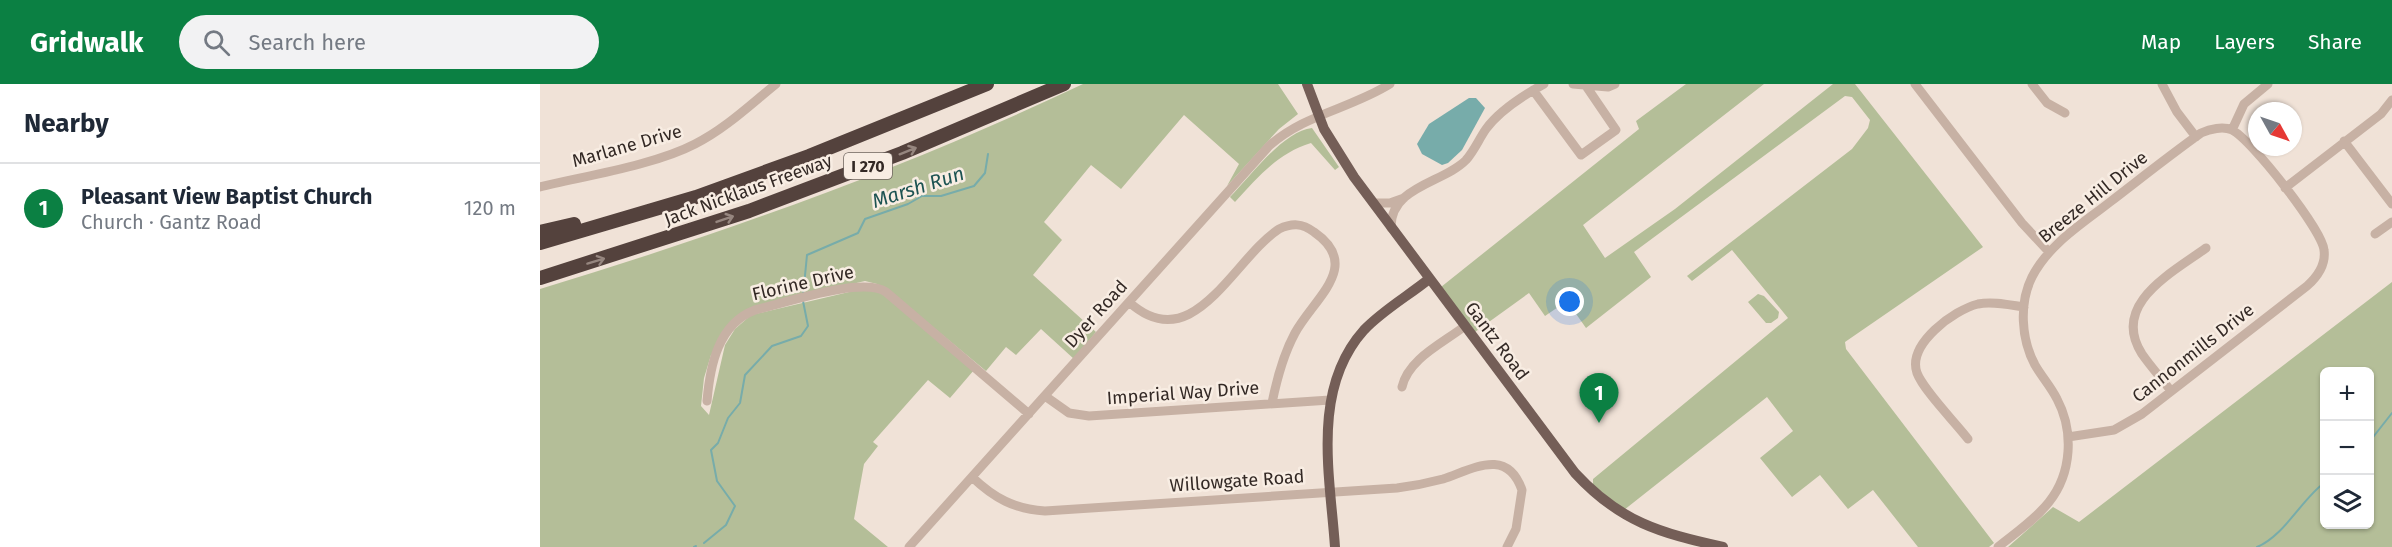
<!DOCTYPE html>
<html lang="en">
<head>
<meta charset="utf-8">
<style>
	:root { --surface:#fff; --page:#f2f2f3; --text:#1f2937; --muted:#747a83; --line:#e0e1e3; --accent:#0b8043 }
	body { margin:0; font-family:"Fira Sans",sans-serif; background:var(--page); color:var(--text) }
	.controls { position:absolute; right:18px; bottom:18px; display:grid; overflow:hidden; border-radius:9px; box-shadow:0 2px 4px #0004 }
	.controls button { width:54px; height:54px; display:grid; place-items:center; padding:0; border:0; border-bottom:2px solid var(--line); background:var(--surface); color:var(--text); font:30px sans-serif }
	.compass { position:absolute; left:1708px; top:18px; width:54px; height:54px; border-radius:50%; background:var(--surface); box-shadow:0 2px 4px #0004; rotate:130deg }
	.you { position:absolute; left:1030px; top:218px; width:21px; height:21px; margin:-15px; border:4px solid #fff; border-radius:50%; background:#1a73e8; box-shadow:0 0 0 9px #1a73e833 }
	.badge { display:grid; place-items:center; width:39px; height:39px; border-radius:50%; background:var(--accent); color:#fff; font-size:20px; font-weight:700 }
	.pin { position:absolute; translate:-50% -50px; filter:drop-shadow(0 2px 3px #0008) }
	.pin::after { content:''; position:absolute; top:32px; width:21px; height:18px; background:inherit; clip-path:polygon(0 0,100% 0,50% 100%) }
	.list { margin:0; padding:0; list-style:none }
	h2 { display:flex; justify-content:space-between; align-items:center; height:78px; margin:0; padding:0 24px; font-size:26px }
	h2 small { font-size:20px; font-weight:400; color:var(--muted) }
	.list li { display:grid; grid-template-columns:39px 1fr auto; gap:18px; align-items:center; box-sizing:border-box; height:90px; padding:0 24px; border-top:2px solid var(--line) }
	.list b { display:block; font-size:22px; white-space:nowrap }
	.list p { margin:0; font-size:20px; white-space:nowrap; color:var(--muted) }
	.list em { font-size:20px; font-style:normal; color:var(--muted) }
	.icon { flex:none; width:33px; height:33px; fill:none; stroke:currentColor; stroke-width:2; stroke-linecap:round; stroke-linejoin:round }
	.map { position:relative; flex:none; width:1852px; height:463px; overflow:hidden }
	header { display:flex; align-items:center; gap:36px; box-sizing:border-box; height:84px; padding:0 30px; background:var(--accent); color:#fff }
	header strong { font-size:28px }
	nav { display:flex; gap:33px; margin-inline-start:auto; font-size:21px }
	.search { width:420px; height:54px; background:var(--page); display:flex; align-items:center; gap:15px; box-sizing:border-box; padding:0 21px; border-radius:33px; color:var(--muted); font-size:22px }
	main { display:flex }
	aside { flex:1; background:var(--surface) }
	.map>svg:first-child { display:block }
</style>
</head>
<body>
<header>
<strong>Gridwalk</strong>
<div class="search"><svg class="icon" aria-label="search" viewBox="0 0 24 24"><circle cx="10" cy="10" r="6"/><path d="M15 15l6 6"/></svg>Search here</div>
<nav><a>Map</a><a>Layers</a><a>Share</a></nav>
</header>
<main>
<aside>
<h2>Nearby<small></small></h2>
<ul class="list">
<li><span class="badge">1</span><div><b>Pleasant View Baptist Church</b><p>Church · Gantz Road</p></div><em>120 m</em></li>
</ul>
</aside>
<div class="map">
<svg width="1852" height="463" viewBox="0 0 1852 463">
	<rect width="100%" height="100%" fill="#f0e2d7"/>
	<path fill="#b4be98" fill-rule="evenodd" d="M543,0H738L758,30L739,45L687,102L699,80L644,31L581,105L551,81L504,138L522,156L493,191L556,248L534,275L501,245L476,271L466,263L446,287L353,210L337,200L325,197L213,223L171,271L164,294L161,322L169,331L185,261L195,245L211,231L326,204L342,208L434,286L410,314L388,296L333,358L338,362L324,380L314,435L348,463H0V205C185,149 368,83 543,0Z
		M1146,0H1224L1043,141L1065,174L1135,125L1293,0H1315L1443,163L1305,258L1306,265L1454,459L1449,463H1378L1333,406L1308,425L1280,391L1252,413L1220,374L1253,347L1227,313L1084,426L1053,401V395L1248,234L1192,166L1152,197L1147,192L1312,65L1328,44L1330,36L1312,13L1305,12L1094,168L1111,193L1046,244L1027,217L1005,232L989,209L935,248L901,203L1099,45L1096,37Z
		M772,44L799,83L795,86L771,59C738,69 718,93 695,118L690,113C710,93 743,47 772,44Z
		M1852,198V463H1468L1513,423L1539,438ZM1784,288H1830V440H1784Z
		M1218,210L1224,212L1239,228L1238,234L1231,239H1226L1208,218Z"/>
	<path fill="#77acaa" d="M929,14H936L945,24L922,66L908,79L902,81L882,70L877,60L889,40Z"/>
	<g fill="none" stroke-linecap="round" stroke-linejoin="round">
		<path stroke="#77acaa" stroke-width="2" d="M263,212L267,171L318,149L325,135L368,120L382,112H401L434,102L445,89L448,70
			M1830,357L1852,329
			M164,459L186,441L195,422L177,397L171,366L178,359L188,334L200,319L205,291L232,262L261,252L268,242L263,217
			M154,463L156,462
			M1717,463C1744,452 1762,415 1784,399"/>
		<path stroke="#c7b1a4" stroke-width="9" d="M1033,0L1068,3L1075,0
			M1375,0L1482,139L1509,168
			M1492,0L1507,19L1525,29
			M1622,0L1637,28L1656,53
			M993,6L1041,71L1076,46L1046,2
			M1692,46L1704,20L1728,0
			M1804,57L1852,120
			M0,103C45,92 115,81 155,60C185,45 210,21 236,0
			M1745,104L1841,30L1852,16
			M833,119H850L864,114
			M851,144C850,102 904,99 926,76C934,67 939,55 946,45C959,27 984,11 1004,0
			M1835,150L1852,138
			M589,218C653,276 693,175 739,145C752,139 762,139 774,148C823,182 774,214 755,249C743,271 737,294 732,319
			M862,303C868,275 903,259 925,242
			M1631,307C1622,295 1611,283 1602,270C1570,220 1632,189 1666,164
			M505,312L529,329L549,332L790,316
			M167,317C170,282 178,240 215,226C245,219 323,192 346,208L489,330
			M1428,355C1415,338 1384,307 1377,289C1367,260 1414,226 1438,220C1453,217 1470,221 1484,223
			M432,393C454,414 474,425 505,427L857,404C873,402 888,399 903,395C933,385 967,363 982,406L976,445L967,463
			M369,463L729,62C765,30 810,25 850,0
			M1458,463C1475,449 1495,436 1509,418C1532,389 1534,347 1517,315C1511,303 1502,293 1495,281C1481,255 1479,219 1492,193C1509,160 1542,140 1570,118C1600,95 1630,71 1661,49C1670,45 1683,42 1692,46C1711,55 1782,146 1784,166C1786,180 1777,193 1767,202L1602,330L1574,346L1528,353"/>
		<path stroke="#745e57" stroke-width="10" d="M767,0L784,45L814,93L1035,389C1080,438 1120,449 1183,463
			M795,463C790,391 771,305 824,246C843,226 868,212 889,195"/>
		<path stroke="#54423d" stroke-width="14" d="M0,148L34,140
			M0,159L156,113L269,72L447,0
			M0,194L209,127L362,69L524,0"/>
	</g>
	<defs><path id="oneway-shaft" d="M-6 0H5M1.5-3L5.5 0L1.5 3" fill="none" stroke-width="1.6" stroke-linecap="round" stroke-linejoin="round" transform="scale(1.5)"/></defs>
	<g stroke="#96867f">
		<use href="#oneway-shaft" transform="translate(368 67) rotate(-22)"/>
		<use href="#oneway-shaft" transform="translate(185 135) rotate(-19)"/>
		<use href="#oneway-shaft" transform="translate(56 177) rotate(-17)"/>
	</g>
	<g text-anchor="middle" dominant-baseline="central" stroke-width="5" stroke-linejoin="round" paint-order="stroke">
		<rect fill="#f8ede3" stroke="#6e645e" stroke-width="1.5" x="304" y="69" width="48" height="26" rx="4.5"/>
		<g font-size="16" font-weight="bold" fill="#332925">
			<text x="328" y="82">I 270</text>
		</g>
		<g font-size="18" fill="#332925" stroke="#f8ede3">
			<text transform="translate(87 62) rotate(-16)">Marlane Drive</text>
			<text transform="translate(208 106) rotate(-20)">Jack Nicklaus Freeway</text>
			<text transform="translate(1553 113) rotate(-39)">Breeze Hill Drive</text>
			<text transform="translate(263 199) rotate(-13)">Florine Drive</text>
			<text transform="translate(556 230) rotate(-48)">Dyer Road</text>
			<text transform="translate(957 257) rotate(53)">Gantz Road</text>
			<text transform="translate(1653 269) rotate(-38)">Cannonmills Drive</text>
			<text transform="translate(643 309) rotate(-4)">Imperial Way Drive</text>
			<text transform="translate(697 397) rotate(-4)">Willowgate Road</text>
		</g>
		<g font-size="20" font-style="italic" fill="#1c5352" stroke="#f8ede3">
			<text transform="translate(378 103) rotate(-18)">Marsh Run</text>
		</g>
	</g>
</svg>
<div class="controls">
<button>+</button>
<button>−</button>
<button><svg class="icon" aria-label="layers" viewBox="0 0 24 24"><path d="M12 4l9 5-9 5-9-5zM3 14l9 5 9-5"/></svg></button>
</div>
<svg class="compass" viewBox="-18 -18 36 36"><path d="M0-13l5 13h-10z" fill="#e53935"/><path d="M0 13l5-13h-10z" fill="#747a83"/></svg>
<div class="you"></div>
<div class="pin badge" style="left:1059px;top:339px">1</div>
</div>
</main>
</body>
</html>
